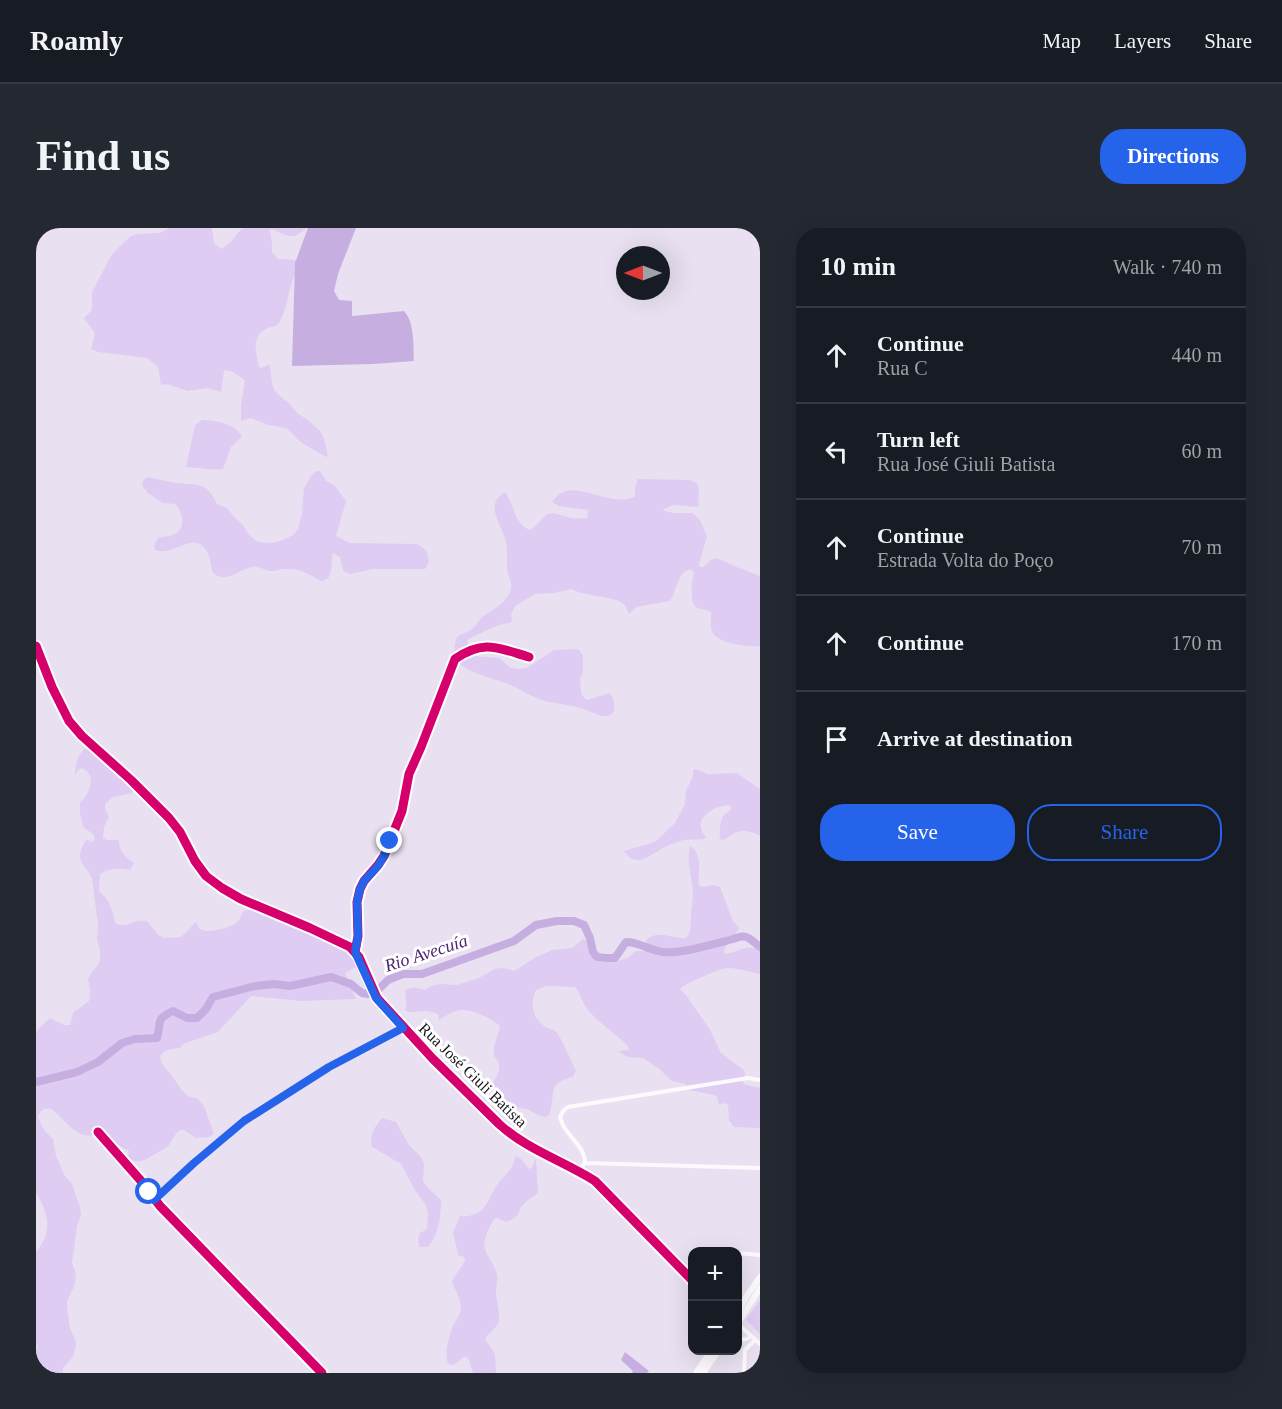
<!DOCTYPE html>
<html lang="en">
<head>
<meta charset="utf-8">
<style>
	:root { --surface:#171b24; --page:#242831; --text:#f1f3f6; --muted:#9ea1a6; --line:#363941; --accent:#2563eb }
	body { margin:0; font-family:Georgia,serif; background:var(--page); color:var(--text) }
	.controls { position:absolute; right:18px; bottom:18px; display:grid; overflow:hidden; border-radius:12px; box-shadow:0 6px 24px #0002 }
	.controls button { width:54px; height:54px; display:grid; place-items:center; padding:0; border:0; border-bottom:2px solid var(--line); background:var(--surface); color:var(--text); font:30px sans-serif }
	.compass { position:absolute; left:580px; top:18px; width:54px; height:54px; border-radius:50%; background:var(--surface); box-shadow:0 6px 24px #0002; rotate:270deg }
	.stop { position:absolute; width:18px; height:18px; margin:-14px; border:4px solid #2563eb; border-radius:50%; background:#fff }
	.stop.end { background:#2563eb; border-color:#fff; box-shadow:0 2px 6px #0008 }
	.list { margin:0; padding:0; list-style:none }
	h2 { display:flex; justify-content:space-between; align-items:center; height:78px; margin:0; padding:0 24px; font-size:26px }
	h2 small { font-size:20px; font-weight:400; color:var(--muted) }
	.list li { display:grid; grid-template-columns:39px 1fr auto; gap:18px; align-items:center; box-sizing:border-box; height:96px; padding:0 24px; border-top:2px solid var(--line) }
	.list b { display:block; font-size:22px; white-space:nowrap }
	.list p { margin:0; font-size:20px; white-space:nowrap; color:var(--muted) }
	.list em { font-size:20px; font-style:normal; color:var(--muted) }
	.actions { display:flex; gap:12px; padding:18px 24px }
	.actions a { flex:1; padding:14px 0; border:2px solid var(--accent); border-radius:24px; text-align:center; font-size:21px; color:var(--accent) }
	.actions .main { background:var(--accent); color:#fff }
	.icon { flex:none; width:33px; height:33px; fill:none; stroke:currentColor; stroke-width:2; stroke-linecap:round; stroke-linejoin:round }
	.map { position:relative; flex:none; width:724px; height:1145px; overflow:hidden; border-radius:24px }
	header { display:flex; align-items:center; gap:36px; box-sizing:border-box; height:84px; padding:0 30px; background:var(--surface); border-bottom:2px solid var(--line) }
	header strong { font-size:28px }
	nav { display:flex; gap:33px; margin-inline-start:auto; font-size:21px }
	.intro { display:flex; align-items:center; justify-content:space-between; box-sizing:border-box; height:144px; padding:0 36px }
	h1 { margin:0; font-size:42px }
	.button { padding:15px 27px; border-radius:24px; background:var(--accent); color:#fff; font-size:21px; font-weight:700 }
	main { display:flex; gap:36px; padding:0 36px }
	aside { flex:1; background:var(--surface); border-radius:24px; box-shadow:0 6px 24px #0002 }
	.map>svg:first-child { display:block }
</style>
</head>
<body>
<header>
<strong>Roamly</strong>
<nav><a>Map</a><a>Layers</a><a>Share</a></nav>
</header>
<div class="intro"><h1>Find us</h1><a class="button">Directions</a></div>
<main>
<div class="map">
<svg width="724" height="1145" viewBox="0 0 724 1145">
	<rect width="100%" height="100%" fill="#e9e1f1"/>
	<path fill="#dfccf3" d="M133,0H176L178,15L185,21C195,17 198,7 207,0H269L270,1C253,14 251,6 234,1L236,16V24L242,31L264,32C263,40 258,46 256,54C252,67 250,83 243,95C239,100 235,98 230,101C215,109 220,125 223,139L225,140L232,137H234L236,156L239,163L244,168L255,177L261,185L272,192L284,203L288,210L292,228L290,229L266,215L250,200L232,197L215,190L205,193V177L209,152L195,143L188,142L185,164L171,160L152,163L131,156L125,157L122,139L111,130L62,124L55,121L59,105L48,90L56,82V64L76,26L88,14L95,8L102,6L124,5Z
		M166,192C180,192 199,196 206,208L195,219L187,241C176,243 162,239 150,239L159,197Z
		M280,243H284L290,253L299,258L310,273L300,308L314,315L381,316C390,320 392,325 393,334L389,341H337L314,346L307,343L304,329L297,325C294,336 299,352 285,353C273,346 264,340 250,341C245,341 240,343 235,343C229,343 223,338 217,339C203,340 192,357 177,345C175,339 175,332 172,326C160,299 137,330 119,322L118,317L122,310C127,308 132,309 137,307C151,302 147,283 139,276L127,275L112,265L107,259L106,255L108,251L112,249C122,251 132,254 141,255C163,257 170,254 181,276L191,280L198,289L207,297L213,307L222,314L236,315L247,312L257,307L262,301L266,286L268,260L275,248Z
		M602,251L654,252L661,255L663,262L662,279L637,277L626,282L637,285H657L664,292L671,308L663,336L664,339H667L675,332L681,330L698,338L724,348V418C712,419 681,416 676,403C673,397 676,390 675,384C671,382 663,381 660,379C653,372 656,352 658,344L654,341C641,345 641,362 634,373L600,379L593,386L589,377L583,373L572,370L545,365L535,361L519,365L499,366L479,378L475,387L476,393L474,395C462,395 442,407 431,412L434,421L439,428L463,430L475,440L484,441L491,440L518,422L542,421L547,427V444L544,451L545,466L551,472L574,465C578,471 583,486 571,488C563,489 552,482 545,480C534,477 523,476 513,474C498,471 487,462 474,457C460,451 433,445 423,435C417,429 418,416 421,409C425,406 429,405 433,403C439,400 442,393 446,389C457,381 468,377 474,364C477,357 474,353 472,346C470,336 472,324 470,314C466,296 447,277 469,264C479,277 477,295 494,302C501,298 507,288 512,286C518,283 525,288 531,289C537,291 544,290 551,290L552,282L523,278L516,274C535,244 573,283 599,268V260Z
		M54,516L91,551L98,562L96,565L77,569L69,576V580L73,589L68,599L67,610L71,612H83C83,624 89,629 98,635L94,642C83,640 74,640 64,646L63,664C75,671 76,684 80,696C93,699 92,695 102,693C105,692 108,693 111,693L122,707L129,710L145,709L160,694C162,698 162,700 166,702C172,705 194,700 200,695C204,692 205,687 208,683L216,681L298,714L311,722L319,732L322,738L309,745L320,771L265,773L215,768L182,804L147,816L144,820C134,821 117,824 128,838C131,842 135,845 137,849C144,859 148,870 161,870L168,878L178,906L173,909L160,910L148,902H144C138,906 137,913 132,918C129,921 123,924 119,926C110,932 102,937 92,930L93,923L60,906C42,914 28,890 15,881C8,880 4,882 2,889L8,902L17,911L20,928L29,948L36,956L44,979L45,987L41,998L36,1035L40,1046L38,1059L31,1073V1080L34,1100L39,1111L40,1117L37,1129L27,1140V1145H0V1121L2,1119L0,1115V1024C17,1004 13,986 0,965V804L3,800L14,790L28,797H34L37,785L53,773L54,763L52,751L56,744L62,737L64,732V723L61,711L62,697L56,651C49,633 37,636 49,613L52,612L56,614L59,611L57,606L47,599L44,585V575C53,566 62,547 46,540L42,542L39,548C39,534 43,524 54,516Z
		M659,541L672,546L701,545L724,561V608C717,604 707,601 699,605C694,607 692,611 686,612L684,611C683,605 684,592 688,587C690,585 693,584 695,581L694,577C678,577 654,592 670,609L668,611C661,612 654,611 648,612C643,613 630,618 625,621C612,629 600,640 588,623L619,614L639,595L649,576L650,563L657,548V543Z
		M654,618C668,627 661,644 663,657L666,659L677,657L684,659L697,693L703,700C699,708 691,714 688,723L689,726C705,724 705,717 724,721V746C713,744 703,740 691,740C683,741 650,755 644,761L650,767L673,800L685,825L708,842L709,845L707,853L708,856L724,860V900L698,899L693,892L692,877L689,875L683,877L681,869L678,867L654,862L649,856L636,853L622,840L607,830L592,829L586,826L583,823L592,822L593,821L592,818C580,806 565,797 553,783C546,776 545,766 539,759L511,758L500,762C494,774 496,789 507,797C511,800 517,801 520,804C526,810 536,835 540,843L537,849C509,855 521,867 513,887L510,889L504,888L491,881L472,878L461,872L454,861L463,843V835L458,828V819L464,798C454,790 439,782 426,782C418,782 410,788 403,792L402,786L392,783L373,784L369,782C372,772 368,769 370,762C376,758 383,760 389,762L398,757L404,756L421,757L443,750L458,741L467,740L478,743L500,729L516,722L536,720L547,711L553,714L560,730L565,734H578L592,730L600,723H613L610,712C623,701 635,711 650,710C656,703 654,697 655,688C655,680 657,672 657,665C656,650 650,632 654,618Z
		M346,890L360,894L373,917L385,929L388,936L387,953L392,960L405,972C405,988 403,1006 392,1019H383L382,1012L384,1005L391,1001L392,986L390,977L380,964L365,936L336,919C333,907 339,898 346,890Z
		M481,928L485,931L493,941L496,940L499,932H500L502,965C498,969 494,970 490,974C479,982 489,987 470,994L461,990L458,991C454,999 446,1011 449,1021C452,1030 459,1037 461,1047C462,1053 460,1059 460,1066C461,1074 464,1085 463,1093C461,1101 452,1105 449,1111L459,1126L460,1145H437L433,1132L431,1129H428L417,1137L412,1136C408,1124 413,1109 417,1098C420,1092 424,1087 425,1080C426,1073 418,1061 416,1053L429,1033L428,1029L422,1027L417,1004L424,988C452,990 450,971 464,953C472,943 476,943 479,929Z
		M724,1072V1106L710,1092Z"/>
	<path fill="#c6afe0" d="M272,0H320L302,46L298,63L303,72L316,73V88L368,83C379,95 377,118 378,133L337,136L256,138L259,35Z
		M589,1124L613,1143L611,1145H596L597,1143L585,1132Z"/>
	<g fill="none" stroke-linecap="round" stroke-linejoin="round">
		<path stroke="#c6afe0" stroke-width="8" d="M0,854L41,844L62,834L86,815L99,811L121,810C126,794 118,792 137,783L151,790H161L170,781L177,769L219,758L238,756L254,758L295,749L315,756L326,765L332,766L342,762L352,752L367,746H386L478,713L500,697L521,693H538L548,697L554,710L557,724L561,729L570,730H579L590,714C603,714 613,722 627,724C645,726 678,716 697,711C711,705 713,710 724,719"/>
		<path stroke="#fcfafd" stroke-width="4" d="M0,418L16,459L33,493L46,508L95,552L133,590L144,604L159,633L170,648L186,660L205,671L274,700L314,719L323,729L341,770L397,831L463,896C490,921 527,933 559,953L656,1052
			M320,723L322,708L321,674L324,661L328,653L342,637L348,628L366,583L373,546L385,519L419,431C448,411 462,420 493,429
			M62,904L106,954L124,978L286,1145
			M549,935C549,920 536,912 528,899C527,898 525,891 524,890L527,883L532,879L712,850L724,852
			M542,942L549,935L724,940
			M118,972L158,935L216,888L293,839L367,800
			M702,1025L724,1027
			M702,1096L724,1116
			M702,1112L711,1111L715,1108
			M708,1145L709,1122L719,1112"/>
		<path stroke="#fcfafd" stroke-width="6" d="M702,1084L710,1069L724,1049
			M702,1095L724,1060
			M660,1145L676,1122
			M667,1145L683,1122"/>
		<defs>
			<path id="cycleway" d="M0,418L16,459L33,493L46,508L95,552L133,590L144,604L159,633L170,648L186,660L205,671L274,700L314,719L323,729L341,770L397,831L463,896C490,921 527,933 559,953L656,1052
				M319,724L322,708L321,674L324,661L328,653L342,637L348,628L366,583L373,546L385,519L419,431C448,411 462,420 493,429
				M62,904L106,954L124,978L286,1145"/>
		</defs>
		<use href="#cycleway" stroke="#fff" stroke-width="13"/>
		<use href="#cycleway" stroke="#d6006c" stroke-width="9"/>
	</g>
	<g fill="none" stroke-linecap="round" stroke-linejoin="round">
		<path stroke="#2563eb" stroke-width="8" d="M113,964L118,972L158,935L208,893L293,839L367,800L340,770L319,724L322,708L321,674L324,661L328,653L342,638L348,628L354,613"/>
	</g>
	<g text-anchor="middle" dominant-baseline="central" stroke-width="6" stroke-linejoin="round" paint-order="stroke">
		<g font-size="16" fill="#18141d" stroke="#fff">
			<text transform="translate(437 847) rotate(44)">Rua José Giuli Batista</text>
		</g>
		<g font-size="18" font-style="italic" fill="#4e2670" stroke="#fff">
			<text transform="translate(390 725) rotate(-18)">Rio Avecuía</text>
		</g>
	</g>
</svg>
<div class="controls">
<button>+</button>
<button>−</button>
</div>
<svg class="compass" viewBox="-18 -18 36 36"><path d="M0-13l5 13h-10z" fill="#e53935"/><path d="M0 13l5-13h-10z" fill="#9ea1a6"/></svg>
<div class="stop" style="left:113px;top:964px"></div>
<div class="stop end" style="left:354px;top:613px"></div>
</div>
<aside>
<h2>10 min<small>Walk · 740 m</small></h2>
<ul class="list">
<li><svg class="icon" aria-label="ahead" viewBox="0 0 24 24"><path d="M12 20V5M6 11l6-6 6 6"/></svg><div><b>Continue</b><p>Rua C</p></div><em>440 m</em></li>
<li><svg class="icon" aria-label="left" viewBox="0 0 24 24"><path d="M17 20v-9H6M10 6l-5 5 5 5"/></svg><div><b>Turn left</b><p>Rua José Giuli Batista</p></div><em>60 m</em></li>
<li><svg class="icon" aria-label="ahead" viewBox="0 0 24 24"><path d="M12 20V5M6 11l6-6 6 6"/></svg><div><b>Continue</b><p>Estrada Volta do Poço</p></div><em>70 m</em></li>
<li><svg class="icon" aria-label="ahead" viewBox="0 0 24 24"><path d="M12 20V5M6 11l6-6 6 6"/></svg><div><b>Continue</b></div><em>170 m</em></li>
<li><svg class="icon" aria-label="arrive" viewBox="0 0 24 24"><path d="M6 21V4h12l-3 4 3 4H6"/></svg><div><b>Arrive at destination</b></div></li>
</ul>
<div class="actions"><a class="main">Save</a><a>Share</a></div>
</aside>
</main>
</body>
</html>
